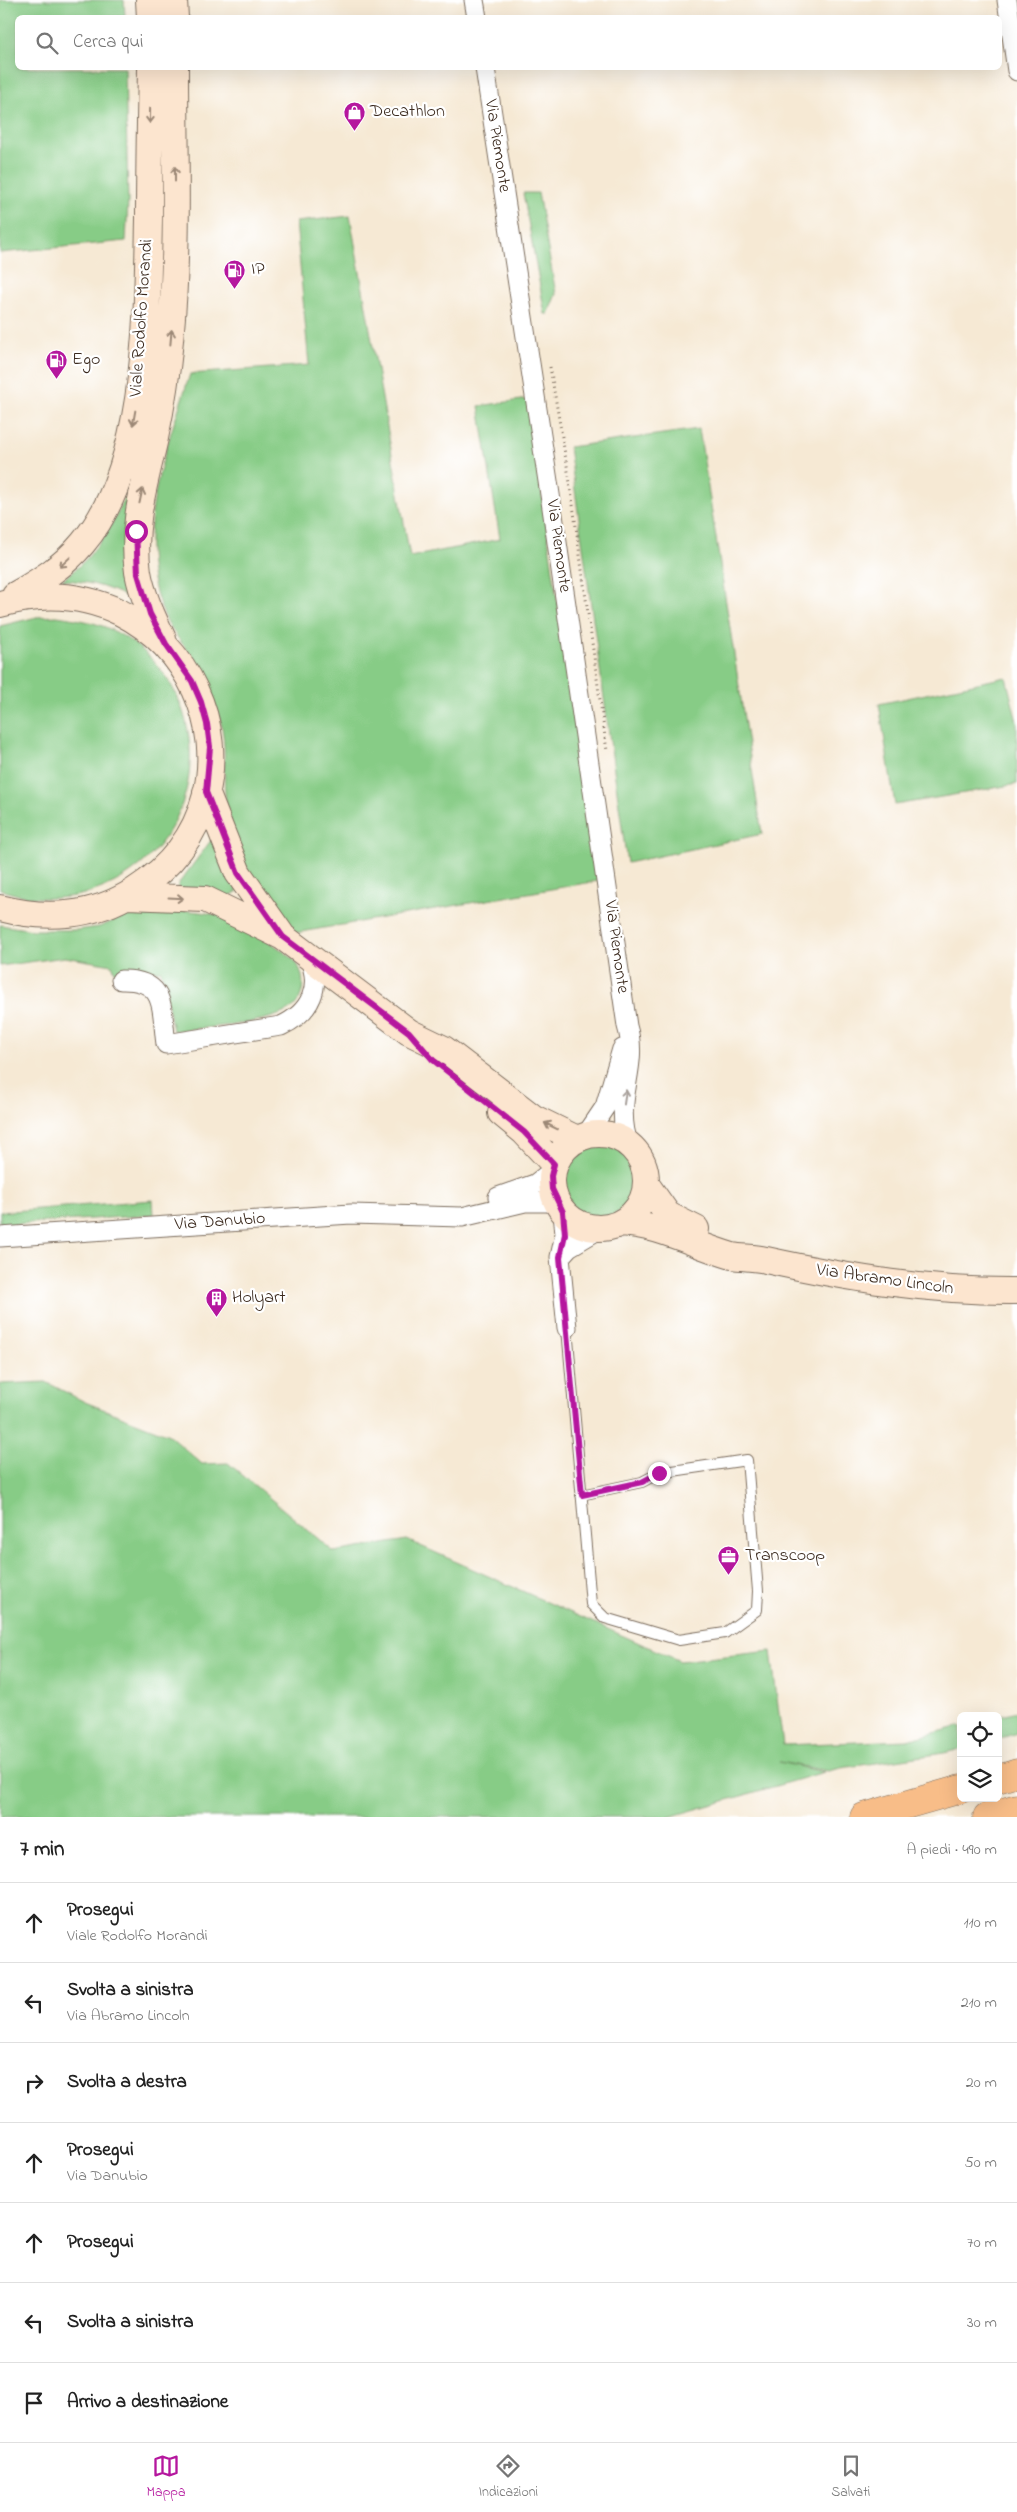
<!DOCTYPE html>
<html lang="it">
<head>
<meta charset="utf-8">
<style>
	:root { --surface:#fff; --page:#f6f6f6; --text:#222; --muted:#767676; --line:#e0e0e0; --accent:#b5179e }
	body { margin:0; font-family:"Indie Flower",sans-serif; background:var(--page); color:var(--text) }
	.controls { position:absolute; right:15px; bottom:15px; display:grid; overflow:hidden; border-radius:8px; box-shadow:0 5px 20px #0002 }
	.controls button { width:45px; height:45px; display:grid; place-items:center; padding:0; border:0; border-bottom:1px solid var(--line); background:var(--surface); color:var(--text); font:25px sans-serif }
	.stop { position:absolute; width:15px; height:15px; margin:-11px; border:4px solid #b5179e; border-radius:50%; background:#fff }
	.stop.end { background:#b5179e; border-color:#fff; box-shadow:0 1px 5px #0008 }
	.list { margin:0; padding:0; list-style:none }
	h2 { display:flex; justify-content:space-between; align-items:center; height:65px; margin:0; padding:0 20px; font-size:21px }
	h2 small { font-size:16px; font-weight:400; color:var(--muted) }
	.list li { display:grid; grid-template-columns:32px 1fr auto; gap:15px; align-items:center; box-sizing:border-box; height:80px; padding:0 20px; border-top:1px solid var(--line) }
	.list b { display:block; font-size:19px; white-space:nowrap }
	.list p { margin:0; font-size:16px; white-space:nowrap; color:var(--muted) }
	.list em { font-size:16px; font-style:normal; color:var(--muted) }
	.icon { flex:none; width:28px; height:28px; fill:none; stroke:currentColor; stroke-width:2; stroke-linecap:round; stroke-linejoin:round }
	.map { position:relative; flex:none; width:1017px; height:1817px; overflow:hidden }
	.search { position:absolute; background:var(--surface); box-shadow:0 5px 20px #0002; left:15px; right:15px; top:15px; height:55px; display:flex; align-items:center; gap:12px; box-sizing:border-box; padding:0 18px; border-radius:8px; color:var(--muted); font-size:19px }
	.sheet { height:625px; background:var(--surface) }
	nav { display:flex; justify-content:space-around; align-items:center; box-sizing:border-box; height:70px; border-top:1px solid var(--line); background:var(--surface); font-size:14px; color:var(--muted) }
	nav a { display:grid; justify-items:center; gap:2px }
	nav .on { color:var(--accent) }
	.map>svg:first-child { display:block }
</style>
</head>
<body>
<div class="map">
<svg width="1017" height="1817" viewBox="0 0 1017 1817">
	<rect width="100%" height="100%" fill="#fff"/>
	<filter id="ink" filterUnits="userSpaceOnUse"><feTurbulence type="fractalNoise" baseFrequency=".02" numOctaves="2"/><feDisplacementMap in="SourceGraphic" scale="10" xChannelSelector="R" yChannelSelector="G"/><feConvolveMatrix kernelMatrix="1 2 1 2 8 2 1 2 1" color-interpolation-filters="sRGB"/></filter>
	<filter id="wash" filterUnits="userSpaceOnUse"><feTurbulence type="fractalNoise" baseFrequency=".0096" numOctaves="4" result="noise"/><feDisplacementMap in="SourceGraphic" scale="20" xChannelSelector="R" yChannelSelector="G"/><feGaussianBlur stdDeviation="1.12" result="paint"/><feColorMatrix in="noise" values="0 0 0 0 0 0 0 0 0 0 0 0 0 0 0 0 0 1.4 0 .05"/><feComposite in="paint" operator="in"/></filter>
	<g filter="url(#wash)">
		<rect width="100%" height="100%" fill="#f6e9d4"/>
		<path fill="#87cc86" stroke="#617b52" d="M0,0H124L125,17L18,18V68H125L128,201L126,241L0,253Z
			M523,193H538L556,294L548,314H545Z
			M350,216L410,557L500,539L479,406L528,399L598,881L295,933C282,918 267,903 256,887C245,871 226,814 225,794C223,769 227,745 220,719C213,696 203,674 190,654C183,644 174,634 168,623C127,544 165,453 190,374L309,365L296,222Z
			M699,429L762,834L627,863L569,447Z
			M130,485L123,535L125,558L139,604C115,589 91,581 62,580C96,556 115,523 130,485Z
			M57,616C77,619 97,622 116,632C195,674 214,778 158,847C138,872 107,890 75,896C50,900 23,899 0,889V626L37,617Z
			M1006,677L1017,722V784L895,805L879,704Z
			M212,839L238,891L230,896L178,890L179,883Z
			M159,909C183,910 207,911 231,919C240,922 287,952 294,960C306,973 306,997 292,1008C269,1025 204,1027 173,1031L161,970L116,974L112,965L65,957L0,966V925L33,930H77L99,927L136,912Z
			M560 1180a38 38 0 1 1 76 0a38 38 0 1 1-76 0Z
			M153,1200L154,1215L0,1225V1212Z
			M46,1382L85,1402L169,1435L202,1464L228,1463L334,1552L407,1540L680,1661L771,1651L783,1745L907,1740L961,1726V1749L944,1753L841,1768L828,1771L779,1762L824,1772L669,1817H0V1384Z
			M1017,1711V1733L998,1739V1716Z"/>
	</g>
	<g filter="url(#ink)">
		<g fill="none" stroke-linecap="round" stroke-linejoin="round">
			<defs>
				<path id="lane" d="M567,1328L591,1604L605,1618L679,1640L725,1633L757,1610L758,1591L747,1460L659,1473L642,1482L581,1495"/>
				<path id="street" d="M474,0L477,18
					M1007,0L1017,71
					M485,68L551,501L627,1026C640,1068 612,1101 629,1145
					M121,980C167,979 161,1008 166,1044L281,1026C311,1012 323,986 308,956
					M586,1135L605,1107L622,1049
					M498,1197L535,1184L553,1170
					M563,1213L565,1234L560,1257L567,1328
					M0,1237L351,1214L462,1217L525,1202H556
					M560,1257L569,1247L601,1228"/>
				<path id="secondary" d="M149,0L150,18
					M174,0L175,18
					M15,595C41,580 64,566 83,543C148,466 147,315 149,219C149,168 150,118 151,68
					M0,604C184,552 292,790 134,891C94,917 46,920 0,908
					M163,639C153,618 142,595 138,572C131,525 145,483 155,438C162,405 167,373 170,340C179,250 175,158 175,68
					M206,792L238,873L281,934
					M127,896L205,899L283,937L409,1032L444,1049L534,1118L577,1139
					M501,1113L524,1132L554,1164
					M552 1181a47 47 0 1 1 94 0a47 47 0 1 1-94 0Z
					M646,1184L668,1215L696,1229
					M620,1223C660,1225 694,1245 732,1256C743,1258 755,1257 766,1260C848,1278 932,1292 1017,1291"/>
				<path id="highway" d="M998,1779L1017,1773
					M864,1817L961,1789
					M987,1817L1017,1808"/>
			</defs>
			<use href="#lane" stroke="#7c6d5e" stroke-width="12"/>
			<use href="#street" stroke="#7c6d5e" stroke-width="21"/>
			<use href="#secondary" stroke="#7c6d5e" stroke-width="28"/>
			<use href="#highway" stroke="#7c6d5e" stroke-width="29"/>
			<path stroke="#7c6d5e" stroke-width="3" stroke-dasharray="1 4" stroke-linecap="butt" d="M550,367L570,483L607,751"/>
			<use href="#lane" stroke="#fff" stroke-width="10"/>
			<use href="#street" stroke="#fff" stroke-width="19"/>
			<use href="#secondary" stroke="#fce5cf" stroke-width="26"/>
			<use href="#highway" stroke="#f8bd88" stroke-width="28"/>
		</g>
		<defs><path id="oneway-shaft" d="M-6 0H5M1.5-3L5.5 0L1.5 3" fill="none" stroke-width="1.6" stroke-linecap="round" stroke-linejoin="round" transform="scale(1.25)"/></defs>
		<g stroke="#9c8876">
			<use href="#oneway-shaft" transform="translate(150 116) rotate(91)"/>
			<use href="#oneway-shaft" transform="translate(175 174) rotate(-90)"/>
			<use href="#oneway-shaft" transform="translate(171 337) rotate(-85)"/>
			<use href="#oneway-shaft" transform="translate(134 418) rotate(100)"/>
			<use href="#oneway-shaft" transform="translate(141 496) rotate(-78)"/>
			<use href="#oneway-shaft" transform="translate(65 562) rotate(137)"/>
			<use href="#oneway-shaft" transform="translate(176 898) rotate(3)"/>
			<use href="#oneway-shaft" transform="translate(551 1126) rotate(-154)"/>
		</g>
		<use stroke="#a79f9a" href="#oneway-shaft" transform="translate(625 1097) rotate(-82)"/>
	</g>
	<g fill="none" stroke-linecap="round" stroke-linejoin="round" filter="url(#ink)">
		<path stroke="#b5179e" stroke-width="6" d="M136,531L138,574L150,614L166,644L192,681L201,702L207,724L210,747L206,792L238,873L283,937L409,1032L433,1060L524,1132L554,1164L551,1176L552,1189L563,1212L565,1234L560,1257L582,1495L642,1482L659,1473"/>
	</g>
	<defs>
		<symbol id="shop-pin" viewBox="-11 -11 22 30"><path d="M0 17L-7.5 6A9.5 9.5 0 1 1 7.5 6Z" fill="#b5179e" stroke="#fff"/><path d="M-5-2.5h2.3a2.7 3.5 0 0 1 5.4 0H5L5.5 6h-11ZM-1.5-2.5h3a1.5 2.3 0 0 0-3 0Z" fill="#fff"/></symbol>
		<symbol id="fuel-pin" viewBox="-11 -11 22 30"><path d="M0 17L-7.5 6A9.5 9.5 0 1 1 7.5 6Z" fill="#b5179e" stroke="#fff"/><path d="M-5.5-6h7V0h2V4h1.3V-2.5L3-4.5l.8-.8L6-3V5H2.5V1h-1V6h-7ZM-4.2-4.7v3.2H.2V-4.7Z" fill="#fff"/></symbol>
		<symbol id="building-pin" viewBox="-11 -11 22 30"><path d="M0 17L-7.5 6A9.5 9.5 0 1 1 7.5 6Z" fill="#b5179e" stroke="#fff"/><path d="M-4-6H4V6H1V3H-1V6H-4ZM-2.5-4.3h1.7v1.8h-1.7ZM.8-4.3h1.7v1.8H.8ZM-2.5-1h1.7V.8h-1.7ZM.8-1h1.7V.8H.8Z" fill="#fff"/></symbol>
		<symbol id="office-pin" viewBox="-11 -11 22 30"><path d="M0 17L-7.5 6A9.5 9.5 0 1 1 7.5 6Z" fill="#b5179e" stroke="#fff"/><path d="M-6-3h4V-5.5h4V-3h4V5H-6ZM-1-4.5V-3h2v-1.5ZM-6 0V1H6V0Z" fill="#fff"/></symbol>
	</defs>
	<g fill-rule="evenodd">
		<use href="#shop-pin" x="342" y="100" width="25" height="34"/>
		<use href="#fuel-pin" x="222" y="258" width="25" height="34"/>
		<use href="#fuel-pin" x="44" y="348" width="25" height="34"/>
		<use href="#building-pin" x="204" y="1286" width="25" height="34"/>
		<use href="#office-pin" x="716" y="1544" width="25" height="34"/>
	</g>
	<g text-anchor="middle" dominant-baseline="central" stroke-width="4.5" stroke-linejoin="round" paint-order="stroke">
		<g font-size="18" fill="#3b2a1e" stroke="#fff" text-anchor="start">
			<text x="370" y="112">Decathlon</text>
			<text x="251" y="270">IP</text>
			<text x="72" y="360">Ego</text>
			<text x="232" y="1298">Holyart</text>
			<text x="745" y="1556">Transcoop</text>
		</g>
		<g font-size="18" fill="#3b2a1e" stroke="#fff">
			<text transform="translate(497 146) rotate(81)">Via Piemonte</text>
			<text transform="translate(142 318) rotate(-86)">Viale Rodolfo Morandi</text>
			<text transform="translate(558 546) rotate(82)">Via Piemonte</text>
			<text transform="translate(616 947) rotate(82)">Via Piemonte</text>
			<text transform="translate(220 1222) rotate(-4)">Via Danubio</text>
			<text transform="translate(885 1280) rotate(8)">Via Abramo Lincoln</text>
		</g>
	</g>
</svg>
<div class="controls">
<button><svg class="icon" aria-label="locate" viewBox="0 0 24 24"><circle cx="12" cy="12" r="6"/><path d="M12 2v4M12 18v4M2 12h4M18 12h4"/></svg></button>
<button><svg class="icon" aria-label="layers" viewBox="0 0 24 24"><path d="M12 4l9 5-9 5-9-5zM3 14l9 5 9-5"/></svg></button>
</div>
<div class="stop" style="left:136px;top:531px"></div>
<div class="stop end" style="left:659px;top:1473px"></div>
<div class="search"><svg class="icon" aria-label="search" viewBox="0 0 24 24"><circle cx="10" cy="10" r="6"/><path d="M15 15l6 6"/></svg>Cerca qui</div>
</div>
<section class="sheet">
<h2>7 min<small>A piedi · 490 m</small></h2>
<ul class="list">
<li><svg class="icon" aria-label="ahead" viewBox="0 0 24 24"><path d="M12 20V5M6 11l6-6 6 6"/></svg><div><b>Prosegui</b><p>Viale Rodolfo Morandi</p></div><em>110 m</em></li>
<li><svg class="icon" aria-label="left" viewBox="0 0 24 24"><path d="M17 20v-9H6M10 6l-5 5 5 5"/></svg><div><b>Svolta a sinistra</b><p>Via Abramo Lincoln</p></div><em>210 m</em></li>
<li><svg class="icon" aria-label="right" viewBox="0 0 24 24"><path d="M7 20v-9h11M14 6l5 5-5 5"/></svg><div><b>Svolta a destra</b></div><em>20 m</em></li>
<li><svg class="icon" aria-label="ahead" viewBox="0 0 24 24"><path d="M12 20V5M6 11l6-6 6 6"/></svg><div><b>Prosegui</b><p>Via Danubio</p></div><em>50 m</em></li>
<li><svg class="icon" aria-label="ahead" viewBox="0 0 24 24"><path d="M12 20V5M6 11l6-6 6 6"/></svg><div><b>Prosegui</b></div><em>70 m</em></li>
<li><svg class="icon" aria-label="left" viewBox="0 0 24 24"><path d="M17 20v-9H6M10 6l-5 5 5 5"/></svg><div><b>Svolta a sinistra</b></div><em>30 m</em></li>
<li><svg class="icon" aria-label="arrive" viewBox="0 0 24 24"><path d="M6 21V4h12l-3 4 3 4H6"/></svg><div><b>Arrivo a destinazione</b></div></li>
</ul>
</section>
<nav>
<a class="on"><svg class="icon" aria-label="map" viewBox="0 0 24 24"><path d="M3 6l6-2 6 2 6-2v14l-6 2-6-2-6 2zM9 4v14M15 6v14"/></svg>Mappa</a>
<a><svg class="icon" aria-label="directions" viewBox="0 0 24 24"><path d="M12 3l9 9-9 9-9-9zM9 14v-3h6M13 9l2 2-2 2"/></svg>Indicazioni</a>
<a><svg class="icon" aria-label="saved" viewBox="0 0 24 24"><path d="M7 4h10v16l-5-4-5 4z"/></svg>Salvati</a>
</nav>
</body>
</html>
